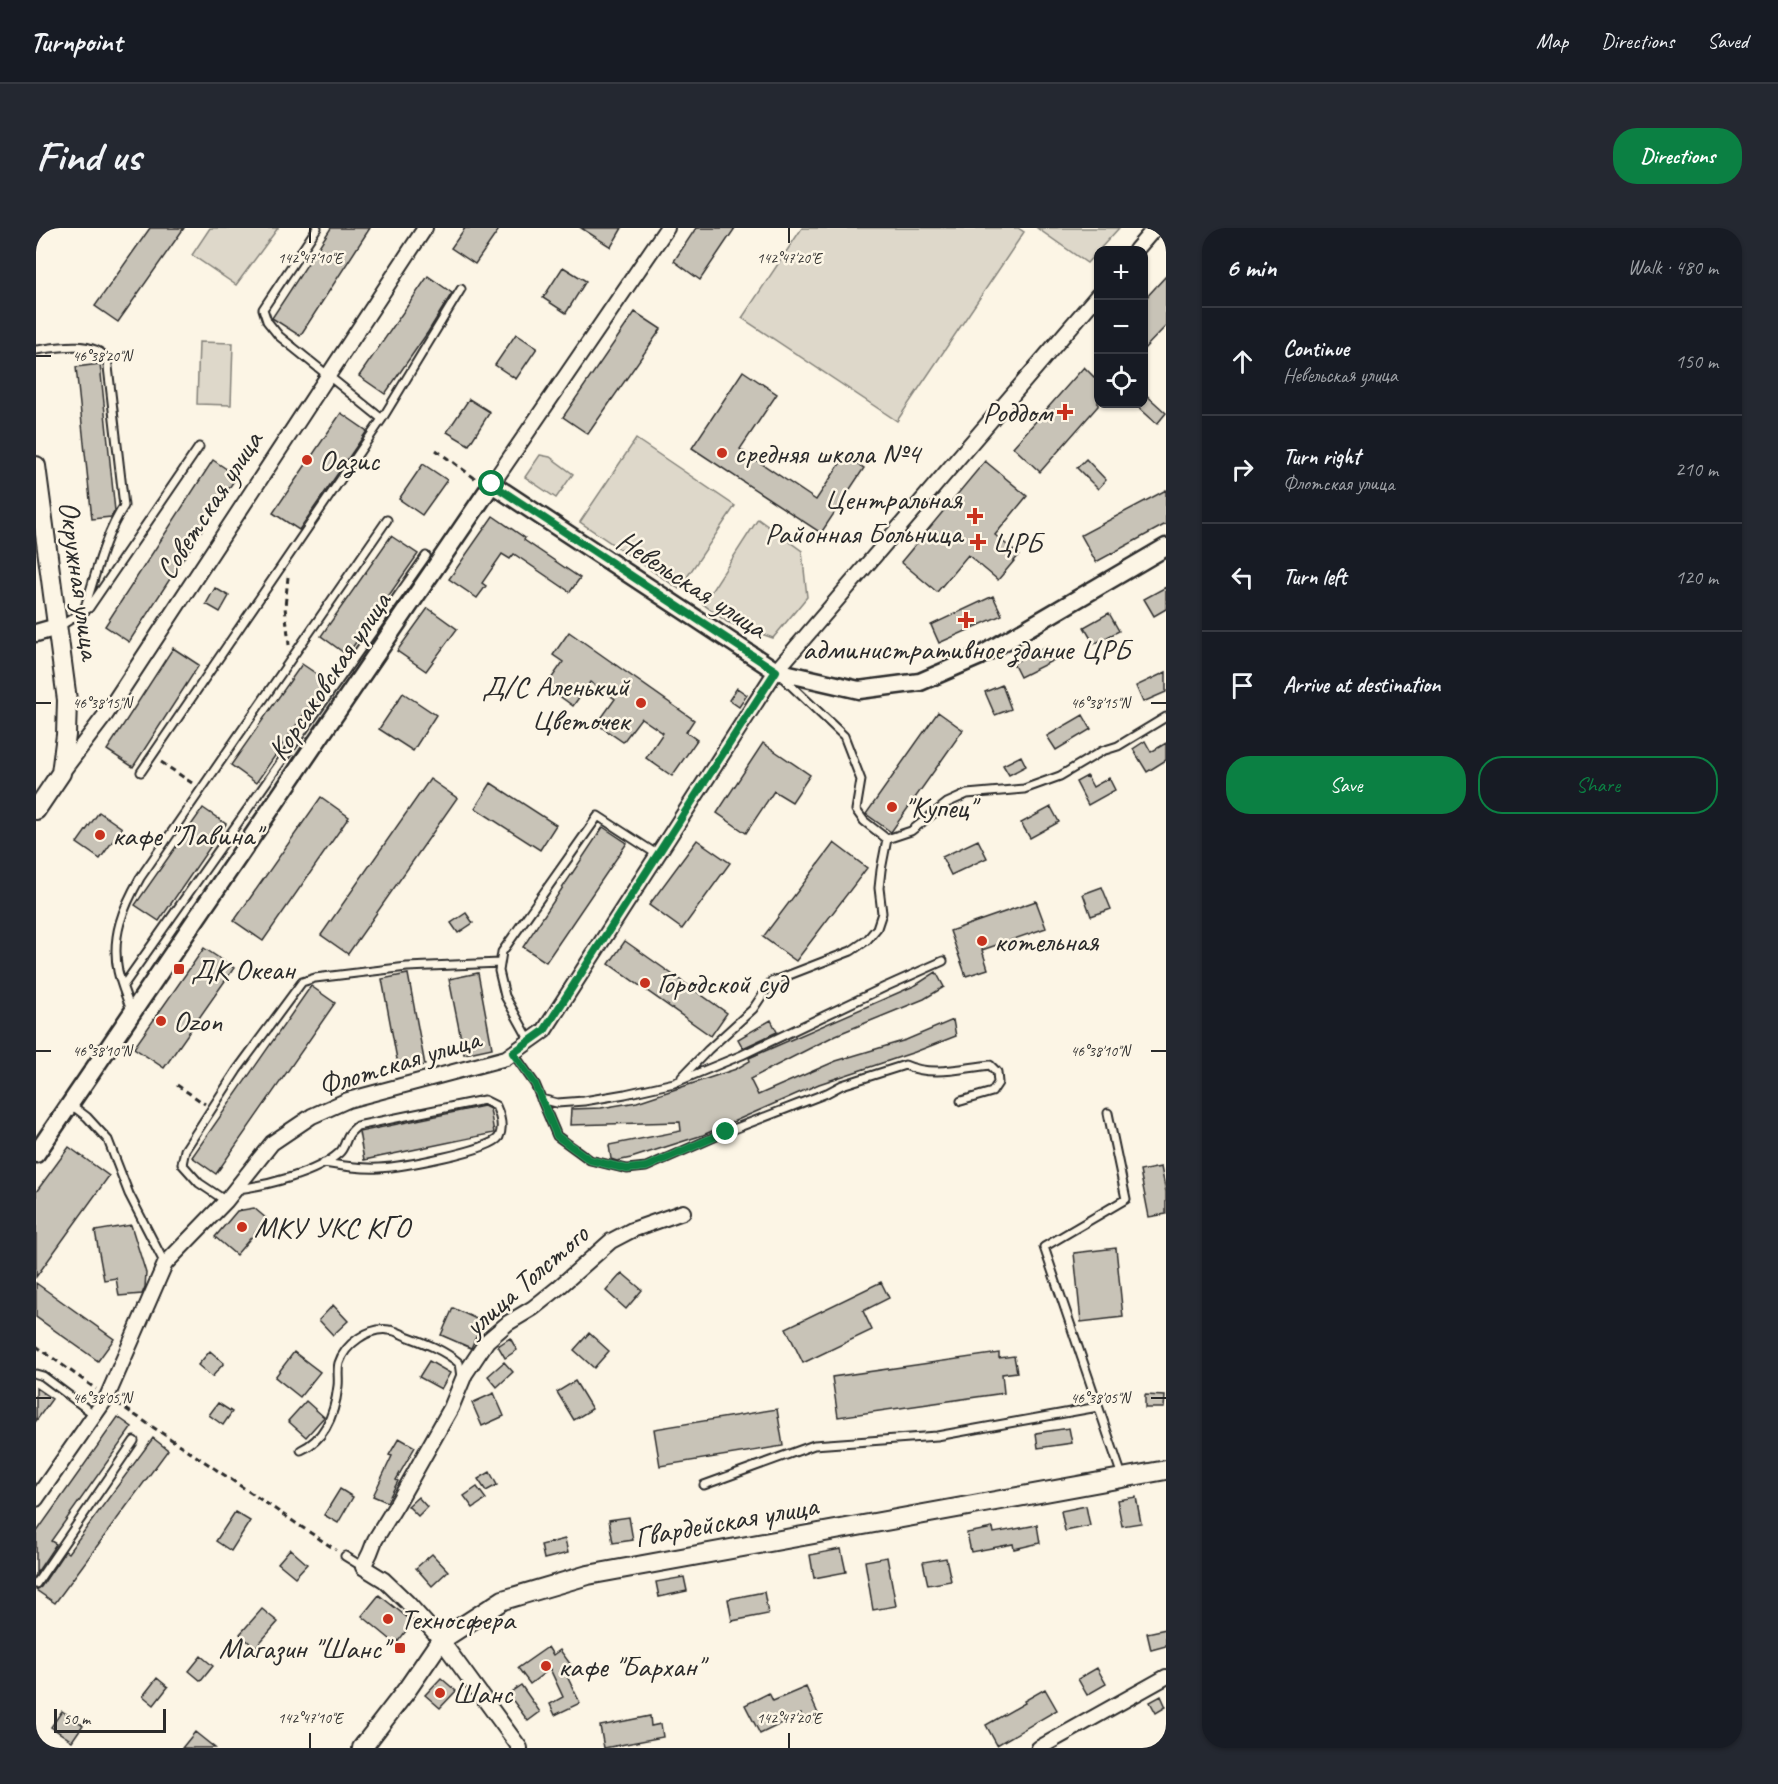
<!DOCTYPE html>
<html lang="en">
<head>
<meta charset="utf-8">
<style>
	:root { --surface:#171b24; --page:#242831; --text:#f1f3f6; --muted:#9ea1a6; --line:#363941; --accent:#0b8043 }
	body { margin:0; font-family:Caveat,sans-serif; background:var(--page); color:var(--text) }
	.controls { position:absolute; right:18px; top:18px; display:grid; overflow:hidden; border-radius:12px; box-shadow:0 2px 4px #0004 }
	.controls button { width:54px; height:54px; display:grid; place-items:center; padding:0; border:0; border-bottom:2px solid var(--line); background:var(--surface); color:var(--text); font:30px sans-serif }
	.scale { position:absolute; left:18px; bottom:15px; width:112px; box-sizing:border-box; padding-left:6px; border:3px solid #2b2b2b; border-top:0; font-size:16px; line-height:21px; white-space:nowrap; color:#2b2b2b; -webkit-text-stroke:4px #fcf5e5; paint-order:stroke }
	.stop { position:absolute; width:18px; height:18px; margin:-14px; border:4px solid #0b8043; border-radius:50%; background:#fff }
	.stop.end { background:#0b8043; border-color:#fff; box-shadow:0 2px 6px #0008 }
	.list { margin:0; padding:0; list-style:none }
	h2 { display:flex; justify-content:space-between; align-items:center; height:78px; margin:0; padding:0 24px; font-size:26px }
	h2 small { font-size:20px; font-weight:400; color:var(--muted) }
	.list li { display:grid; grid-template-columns:39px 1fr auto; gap:18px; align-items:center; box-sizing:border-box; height:108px; padding:0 24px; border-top:2px solid var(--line) }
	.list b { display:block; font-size:22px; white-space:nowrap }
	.list p { margin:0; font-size:20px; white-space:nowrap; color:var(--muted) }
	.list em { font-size:20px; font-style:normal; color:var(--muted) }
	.actions { display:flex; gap:12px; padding:18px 24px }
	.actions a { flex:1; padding:14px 0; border:2px solid var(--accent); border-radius:24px; text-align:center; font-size:21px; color:var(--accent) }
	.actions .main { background:var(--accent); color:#fff }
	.icon { flex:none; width:33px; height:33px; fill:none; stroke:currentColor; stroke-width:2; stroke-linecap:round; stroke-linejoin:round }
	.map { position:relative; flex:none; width:1130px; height:1520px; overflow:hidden; border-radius:24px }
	header { display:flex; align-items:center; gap:36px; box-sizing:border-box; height:84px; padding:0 30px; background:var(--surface); border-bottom:2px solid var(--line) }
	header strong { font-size:28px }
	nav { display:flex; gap:33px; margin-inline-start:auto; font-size:21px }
	.intro { display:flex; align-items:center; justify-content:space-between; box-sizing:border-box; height:144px; padding:0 36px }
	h1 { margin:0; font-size:42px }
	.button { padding:15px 27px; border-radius:24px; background:var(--accent); color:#fff; font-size:21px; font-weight:700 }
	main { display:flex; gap:36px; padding:0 36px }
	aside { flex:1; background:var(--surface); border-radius:24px; box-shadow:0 2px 4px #0004 }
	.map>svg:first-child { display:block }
</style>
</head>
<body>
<header>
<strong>Turnpoint</strong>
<nav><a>Map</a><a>Directions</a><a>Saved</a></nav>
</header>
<div class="intro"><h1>Find us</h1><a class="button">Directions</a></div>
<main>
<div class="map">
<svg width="1130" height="1520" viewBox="0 0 1130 1520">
	<rect width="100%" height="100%" fill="#fcf5e5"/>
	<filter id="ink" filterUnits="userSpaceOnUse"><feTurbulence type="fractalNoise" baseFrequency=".0167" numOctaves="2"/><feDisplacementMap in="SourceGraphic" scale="12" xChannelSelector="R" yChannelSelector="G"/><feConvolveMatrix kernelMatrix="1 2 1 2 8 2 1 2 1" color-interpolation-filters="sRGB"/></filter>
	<g filter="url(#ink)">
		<path fill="#ded8ca" stroke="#84827a" stroke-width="1.5" d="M174,0H242L200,57L156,27Z
			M766,0H982L988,4L861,193L706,90Z
			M1001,0H1083L1051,35Z
			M163,114L197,115L195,177L161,176Z
			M600,211L699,278L643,361L544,294Z
			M504,227L514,229L537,246L520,270L489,249Z
			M722,291L766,323L771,369L737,410L691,394L667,376Z"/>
		<path fill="#c8c3b7" stroke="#2b2b2b" stroke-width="1.5" d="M114,0H148L82,94L59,78Z
			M295,0H334L264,108L236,90Z
			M429,0H464L439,36L415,20Z
			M545,0H586L575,19Z
			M660,0H699L664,52L638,33Z
			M527,39L550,53L530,85L507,70Z
			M392,48L416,65L392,104L349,166L323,148Z
			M1130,48V98L1107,122V73Z
			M599,84L625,101L552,206L527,189Z
			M480,106L501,120L480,151L459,137Z
			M64,136L79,283L75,289L56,291L40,139Z
			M1048,139L1062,153V178L1004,244L977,219Z
			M707,143L741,166L704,221L780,272L809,228L828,240L785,305L656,220Z
			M1107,164L1130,185L1121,196L1099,176H1107Z
			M433,171L454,184L433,217L411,204Z
			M305,185L331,203L263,302L237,285Z
			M1050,231L1070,252L1062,261L1041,240Z
			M177,232L201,248L93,414L69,398Z
			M949,233L991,268L959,307L983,327L962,352L932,327L901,364L865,334Z
			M387,236L411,252L386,287L363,271Z
			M1130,262V296L1060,334L1045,307Z
			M457,288L489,310L488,312L544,350L534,364L478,326L474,331L466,326L446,355L450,358L441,370L413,351Z
			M355,308L382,326L311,427L285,408Z
			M1130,359V381L1118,388L1108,371Z
			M179,360L193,368L184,384L170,376Z
			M957,368L966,387L903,415L895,397Z
			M392,380L421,401L390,443L361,423Z
			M1073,385L1083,403L1058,416L1048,399Z
			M533,404L658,492L650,504L661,512L636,548L610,530L627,505L605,490L587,514L561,496L579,471L554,454L537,478L510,458L527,434L517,427Z
			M1011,418L1018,432L984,449L977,435Z
			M137,420L163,437L97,539L71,522Z
			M266,436L291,453L220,555L195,537Z
			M1130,444V464L1107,474L1100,458Z
			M966,457L975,481L959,487L949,464Z
			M701,460L711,467L703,479L693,472Z
			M367,465L400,487L377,523L343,501Z
			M902,484L927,502L855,604L830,586Z
			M1047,487L1055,501L1020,522L1011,508Z
			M1109,513L1115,524L1130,515V532L1111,544L1097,521Z
			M727,515L774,547L756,574L738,563L710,605L681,585Z
			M985,528L990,538L973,547L967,537Z
			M1051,548L1057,559L1073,550L1079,562L1052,577L1040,554Z
			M394,551L421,570L312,726L285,707Z
			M455,555L520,597L504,622L439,580Z
			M285,569L313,589L227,713L198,693Z
			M1015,579L1023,594L994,610L985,595Z
			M167,580L190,596L123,693L99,677Z
			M63,584L86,600L64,631L41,615Z
			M567,599L591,615L510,734L487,719Z
			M661,612L694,635L646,701L613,677Z
			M942,612L951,630L915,647L906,629Z
			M798,615L831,640L760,733L727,709Z
			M1066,659L1075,681L1055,688L1047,666Z
			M1000,673L1010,700L946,722L952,741L930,748L914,703Z
			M430,685L437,695L422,705L415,695Z
			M589,713L691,785L675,808L573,736Z
			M168,720L198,740L128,840L98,820Z
			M900,744L908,759L888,771L800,807L714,851L722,867L800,833L870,812L917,792L920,808L879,824L783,856L667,907L595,930L581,933L575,931L573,917L645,903L644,894L534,897L535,881L565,880L601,874L700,841L714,833L713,830L880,757Z
			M442,745L456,820L428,826L413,751Z
			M372,746L389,837L363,842L346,751Z
			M275,758L299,775L180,946L156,929Z
			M735,792L741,804L707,820L702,811Z
			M448,878L454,881L458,905L328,932L323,904Z
			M33,919L73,948L0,1049V964Z
			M1125,939L1130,964V986L1113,989L1104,943Z
			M218,980L231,991L200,1027L179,1009L201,983Z
			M95,997L110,1045L109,1059L106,1066L83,1068L80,1050L68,1052L59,1003Z
			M1080,1020L1087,1089L1045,1094L1038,1025Z
			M586,1045L606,1062L590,1081L570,1063Z
			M845,1054L853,1070L827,1083L836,1102L767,1135L750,1100Z
			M0,1055L78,1111L62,1133L0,1089Z
			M297,1077L312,1093L297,1107L283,1092Z
			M417,1080L447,1094L435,1120L405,1107Z
			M553,1105L573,1123L558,1140L538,1122Z
			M474,1110L481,1122L469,1130L462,1118Z
			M174,1123L188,1135L176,1149L162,1137Z
			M258,1124L284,1144L264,1169L239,1149Z
			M963,1125V1130L978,1128L981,1144L966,1146L968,1165L802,1189L796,1149Z
			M393,1133L414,1145L405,1161L383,1149Z
			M468,1134L477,1144L461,1159L452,1148Z
			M539,1153L556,1181L538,1192L521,1164Z
			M0,1160L16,1171L0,1193Z
			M458,1165L468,1188L446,1198L436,1175Z
			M1109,1167L1129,1168L1128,1180H1109Z
			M270,1173L288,1189L270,1209L252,1193Z
			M182,1175L196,1184L187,1197L173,1187Z
			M741,1181L747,1218L624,1238L618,1201Z
			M82,1189L96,1199L15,1313L20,1316L0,1346V1305Z
			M1033,1200L1036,1215L1002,1220L1000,1205Z
			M117,1210L132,1222L19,1375L0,1362L5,1359L29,1323L32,1325Z
			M363,1210L379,1219L360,1252L362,1253L351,1274L337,1268L356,1228L353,1227Z
			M454,1244L461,1257L450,1263L442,1251Z
			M441,1259L450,1271L437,1280L428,1268Z
			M304,1261L317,1269L302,1295L288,1287Z
			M382,1269L391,1279L382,1288L372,1278Z
			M1100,1269L1105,1295L1086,1298L1081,1272Z
			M1050,1278L1054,1298L1029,1303L1025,1283Z
			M199,1284L214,1293L195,1323L180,1313Z
			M593,1289L597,1312L577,1315L573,1292Z
			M1001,1297L1004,1315L978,1321L977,1316L935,1324L931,1305L957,1300L958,1305Z
			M529,1311L532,1325L508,1331L505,1317Z
			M254,1321L271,1336L259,1349L242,1335Z
			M805,1321L810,1344L778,1350L774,1327Z
			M396,1326L412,1343L396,1358L380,1340Z
			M851,1329L860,1378L837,1382L829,1333Z
			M910,1330L915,1353L892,1357L887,1334Z
			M648,1349L651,1363L623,1369L620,1354Z
			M728,1364L732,1386L696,1393L692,1371Z
			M343,1367L377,1394L360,1416L326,1388Z
			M226,1381L242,1394L219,1420L204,1406Z
			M1130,1401V1418L1115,1422L1111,1405Z
			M512,1419L517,1427L524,1422L535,1437L528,1442L544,1475L519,1487L514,1476L527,1469L514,1441L494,1456L482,1440Z
			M165,1428L177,1438L165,1453L153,1443Z
			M1061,1440L1070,1456L1051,1467L1042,1451Z
			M121,1450L132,1459L118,1477L107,1468Z
			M405,1450L420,1463L404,1480L389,1467Z
			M485,1457L504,1484L492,1493L472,1466Z
			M770,1459L784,1490L770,1496L765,1486L724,1506L709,1477L733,1465L737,1473Z
			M1009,1461L1021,1482L961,1517L950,1497L989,1475L988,1473Z
			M1125,1468L1130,1479L1120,1485L1114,1474Z
			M26,1483L47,1497L36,1513L15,1499Z
			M614,1488L615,1498L625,1496L627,1509L568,1520L564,1498Z
			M159,1504L179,1520H146Z"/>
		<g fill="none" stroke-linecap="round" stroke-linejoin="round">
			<defs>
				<path id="service" d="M0,122C23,119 54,112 71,130L88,278C67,310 60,347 48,382
					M346,191L425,61
					M24,398L53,380L163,219
					M745,448L808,508L825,552L820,582L828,593L851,611L875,603L911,575L931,566L988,561L1024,548L1066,523L1082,518L1130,489
					M105,544L346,191L243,108L231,93L227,81L281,0
					M87,758L390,328
					M95,783C91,770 85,757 82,743C75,708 87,680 104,650L351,292
					M494,813L469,768L463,743L466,724L562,588L622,627
					M477,825L499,856L521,908L554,932L591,941L610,939L690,904L791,865L806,857L869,837C895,849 926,840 954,837L961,844L962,855L956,864L925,873
					M646,849L672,822L717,781L735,754L815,723L831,712L841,700L846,685L843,660L845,642L851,611
					M505,871L521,875L548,873L589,866L638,855L706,827L849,759L907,733
					M34,876L51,889L72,912L93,966L129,1036
					M1072,885L1090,971L1008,1019L1086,1248
					M202,961C232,957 281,945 303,925C308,921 309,914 312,908C314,904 318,901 321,898L448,872L460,878C464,887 468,899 463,909C454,923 363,939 343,940C326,941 306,938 288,935
					M190,973L163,955L146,936L149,922L201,842L266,754L279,750L371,739L464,735
					M0,1146L7,1148L59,1187
					M265,1222C290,1211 299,1184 302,1158C303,1151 301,1142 303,1135C309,1116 333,1099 353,1102C359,1102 365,1106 370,1108C389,1115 408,1122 423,1135L425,1149
					M668,1257L778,1217L901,1208L1062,1179
					M309,1328L327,1339
					M0,1356L98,1213"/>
				<path id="minor" d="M1100,22L1119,0
					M456,256L631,0
					M26,544L70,486L389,0
					M0,1271L71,1169L129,1036L190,973L236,915L276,888L312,872L470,830L508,803L740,443L1062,67
					M484,1520L405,1412L371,1374L348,1352L327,1339L334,1325L339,1312L361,1276L415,1180L429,1146L451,1113L472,1095L497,1080L522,1060L575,1013L596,1002L647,984
					M1003,1520L1130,1449"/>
				<path id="tertiary" d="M0,405L21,399
					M0,926L456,256L740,443L823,462L884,454L944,428L1130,319"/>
				<path id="secondary" d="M0,238L31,472L30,507L25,545L0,582
					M326,1520L370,1463L405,1412L467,1372L552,1347L1130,1242"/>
			</defs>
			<use href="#service" stroke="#2b2b2b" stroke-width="11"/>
			<use href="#minor" stroke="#2b2b2b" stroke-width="18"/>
			<use href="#tertiary" stroke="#2b2b2b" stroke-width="21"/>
			<use href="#secondary" stroke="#2b2b2b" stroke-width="22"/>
			<path stroke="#2b2b2b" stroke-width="3" stroke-dasharray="6 4.5" stroke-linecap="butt" d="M400,222L440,251
				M252,349L249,379L253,417
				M125,534L156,555
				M141,857L169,876
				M0,1118L60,1161
				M81,1175L300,1322"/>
			<use href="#service" stroke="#fcf5e5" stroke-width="7"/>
			<use href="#minor" stroke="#fcf5e5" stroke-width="14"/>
			<use href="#tertiary" stroke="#fcf5e5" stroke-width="16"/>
			<use href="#secondary" stroke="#fcf5e5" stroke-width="18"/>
		</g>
	</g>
	<g fill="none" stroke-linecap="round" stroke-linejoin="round" filter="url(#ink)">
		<path stroke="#0b8043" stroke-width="8" d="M456,256L740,443L508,803L477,825L499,856L521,908L554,932L591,941L610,939L690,904"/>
	</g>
	<path fill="none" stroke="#2b2b2b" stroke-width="2" d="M274,0V15M753,0V15M0,128H15M0,475H15M1115,475H1130M0,823H15M1115,823H1130M0,1170H15M1115,1170H1130M274,1505V1520M753,1505V1520"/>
	<g fill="#c8321e" stroke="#fcf5e5" stroke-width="2">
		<path d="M1026 175h6v6h6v6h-6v6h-6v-6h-6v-6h6z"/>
		<circle cx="686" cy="225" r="6"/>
		<circle cx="271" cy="232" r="6"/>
		<path d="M936 279h6v6h6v6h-6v6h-6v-6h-6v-6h6z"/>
		<path d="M939 305h6v6h6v6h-6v6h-6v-6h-6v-6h6z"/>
		<path d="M927 383h6v6h6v6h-6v6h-6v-6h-6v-6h6z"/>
		<circle cx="605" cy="475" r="6"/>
		<circle cx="856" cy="579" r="6"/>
		<circle cx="64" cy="607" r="6"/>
		<circle cx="946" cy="713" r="6"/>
		<rect x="137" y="735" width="12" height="12" rx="3"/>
		<circle cx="609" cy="755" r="6"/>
		<circle cx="125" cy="793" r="6"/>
		<circle cx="206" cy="999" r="6"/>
		<circle cx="352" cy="1391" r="6"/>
		<rect x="358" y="1414" width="12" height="12" rx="3"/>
		<circle cx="510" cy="1438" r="6"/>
		<circle cx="404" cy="1465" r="6"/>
	</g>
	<g text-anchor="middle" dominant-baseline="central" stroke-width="5" stroke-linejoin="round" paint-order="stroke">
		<g font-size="30" fill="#2b2b2b" stroke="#fcf5e5" text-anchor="start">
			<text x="1016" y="184" text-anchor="end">Роддом</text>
			<text x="698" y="225">средняя школа №4</text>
			<text x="283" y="232">Оазис</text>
			<text x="926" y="271" text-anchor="end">Центральная<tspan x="926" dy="34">Районная Больница</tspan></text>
			<text x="956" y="314">ЦРБ</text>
			<text x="930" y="421" text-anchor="middle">административное здание ЦРБ</text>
			<text x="593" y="458" text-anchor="end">Д/С Аленький<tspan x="593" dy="34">Цветочек</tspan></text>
			<text x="868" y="579">"Купец"</text>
			<text x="76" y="607">кафе "Лавина"</text>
			<text x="958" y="713">котельная</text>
			<text x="155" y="741">ДК Океан</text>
			<text x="621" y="755">Городской суд</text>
			<text x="137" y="793">Ozon</text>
			<text x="218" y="999">МКУ УКС КГО</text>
			<text x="364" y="1391">Техносфера</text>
			<text x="352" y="1420" text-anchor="end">Магазин "Шанс"</text>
			<text x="522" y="1438">кафе "Бархан"</text>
			<text x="416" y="1465">Шанс</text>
		</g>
		<g font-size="30" fill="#2b2b2b" stroke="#fcf5e5">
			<text transform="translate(173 277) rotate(-57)">Советская улица</text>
			<text transform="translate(44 352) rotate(82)">Окружная улица</text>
			<text transform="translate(656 356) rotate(33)">Невельская улица</text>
			<text transform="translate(293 448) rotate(-56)">Корсаковская улица</text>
			<text transform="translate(363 834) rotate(-17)">Флотская улица</text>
			<text transform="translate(490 1052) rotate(-41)">улица Толстого</text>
			<text transform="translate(690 1293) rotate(-10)">Гвардейская улица</text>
		</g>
	</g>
	<g font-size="15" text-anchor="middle" fill="#2b2b2b" stroke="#fcf5e5" stroke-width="5" stroke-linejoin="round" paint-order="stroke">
		<text x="274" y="35">142°47'10"E</text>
		<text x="753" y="35">142°47'20"E</text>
		<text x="66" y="133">46°38'20"N</text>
		<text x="66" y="480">46°38'15"N</text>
		<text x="1064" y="480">46°38'15"N</text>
		<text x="66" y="828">46°38'10"N</text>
		<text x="1064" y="828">46°38'10"N</text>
		<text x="66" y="1175">46°38'05"N</text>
		<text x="1064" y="1175">46°38'05"N</text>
		<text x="274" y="1495">142°47'10"E</text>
		<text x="753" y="1495">142°47'20"E</text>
	</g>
</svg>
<div class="controls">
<button>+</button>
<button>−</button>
<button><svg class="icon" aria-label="locate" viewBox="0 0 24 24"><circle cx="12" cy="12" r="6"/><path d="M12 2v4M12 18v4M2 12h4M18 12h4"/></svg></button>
</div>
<div class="scale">50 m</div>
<div class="stop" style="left:456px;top:256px"></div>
<div class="stop end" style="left:690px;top:904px"></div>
</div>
<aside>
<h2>6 min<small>Walk · 480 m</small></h2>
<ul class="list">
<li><svg class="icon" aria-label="ahead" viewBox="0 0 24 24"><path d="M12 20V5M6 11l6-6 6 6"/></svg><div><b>Continue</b><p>Невельская улица</p></div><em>150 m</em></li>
<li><svg class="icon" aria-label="right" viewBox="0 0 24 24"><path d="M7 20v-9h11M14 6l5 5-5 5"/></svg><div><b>Turn right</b><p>Флотская улица</p></div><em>210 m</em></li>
<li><svg class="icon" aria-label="left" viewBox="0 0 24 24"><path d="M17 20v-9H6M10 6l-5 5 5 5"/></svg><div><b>Turn left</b></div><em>120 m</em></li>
<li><svg class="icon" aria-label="arrive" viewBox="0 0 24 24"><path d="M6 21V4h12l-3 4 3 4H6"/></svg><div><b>Arrive at destination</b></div></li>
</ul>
<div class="actions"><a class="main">Save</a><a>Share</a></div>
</aside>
</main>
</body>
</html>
